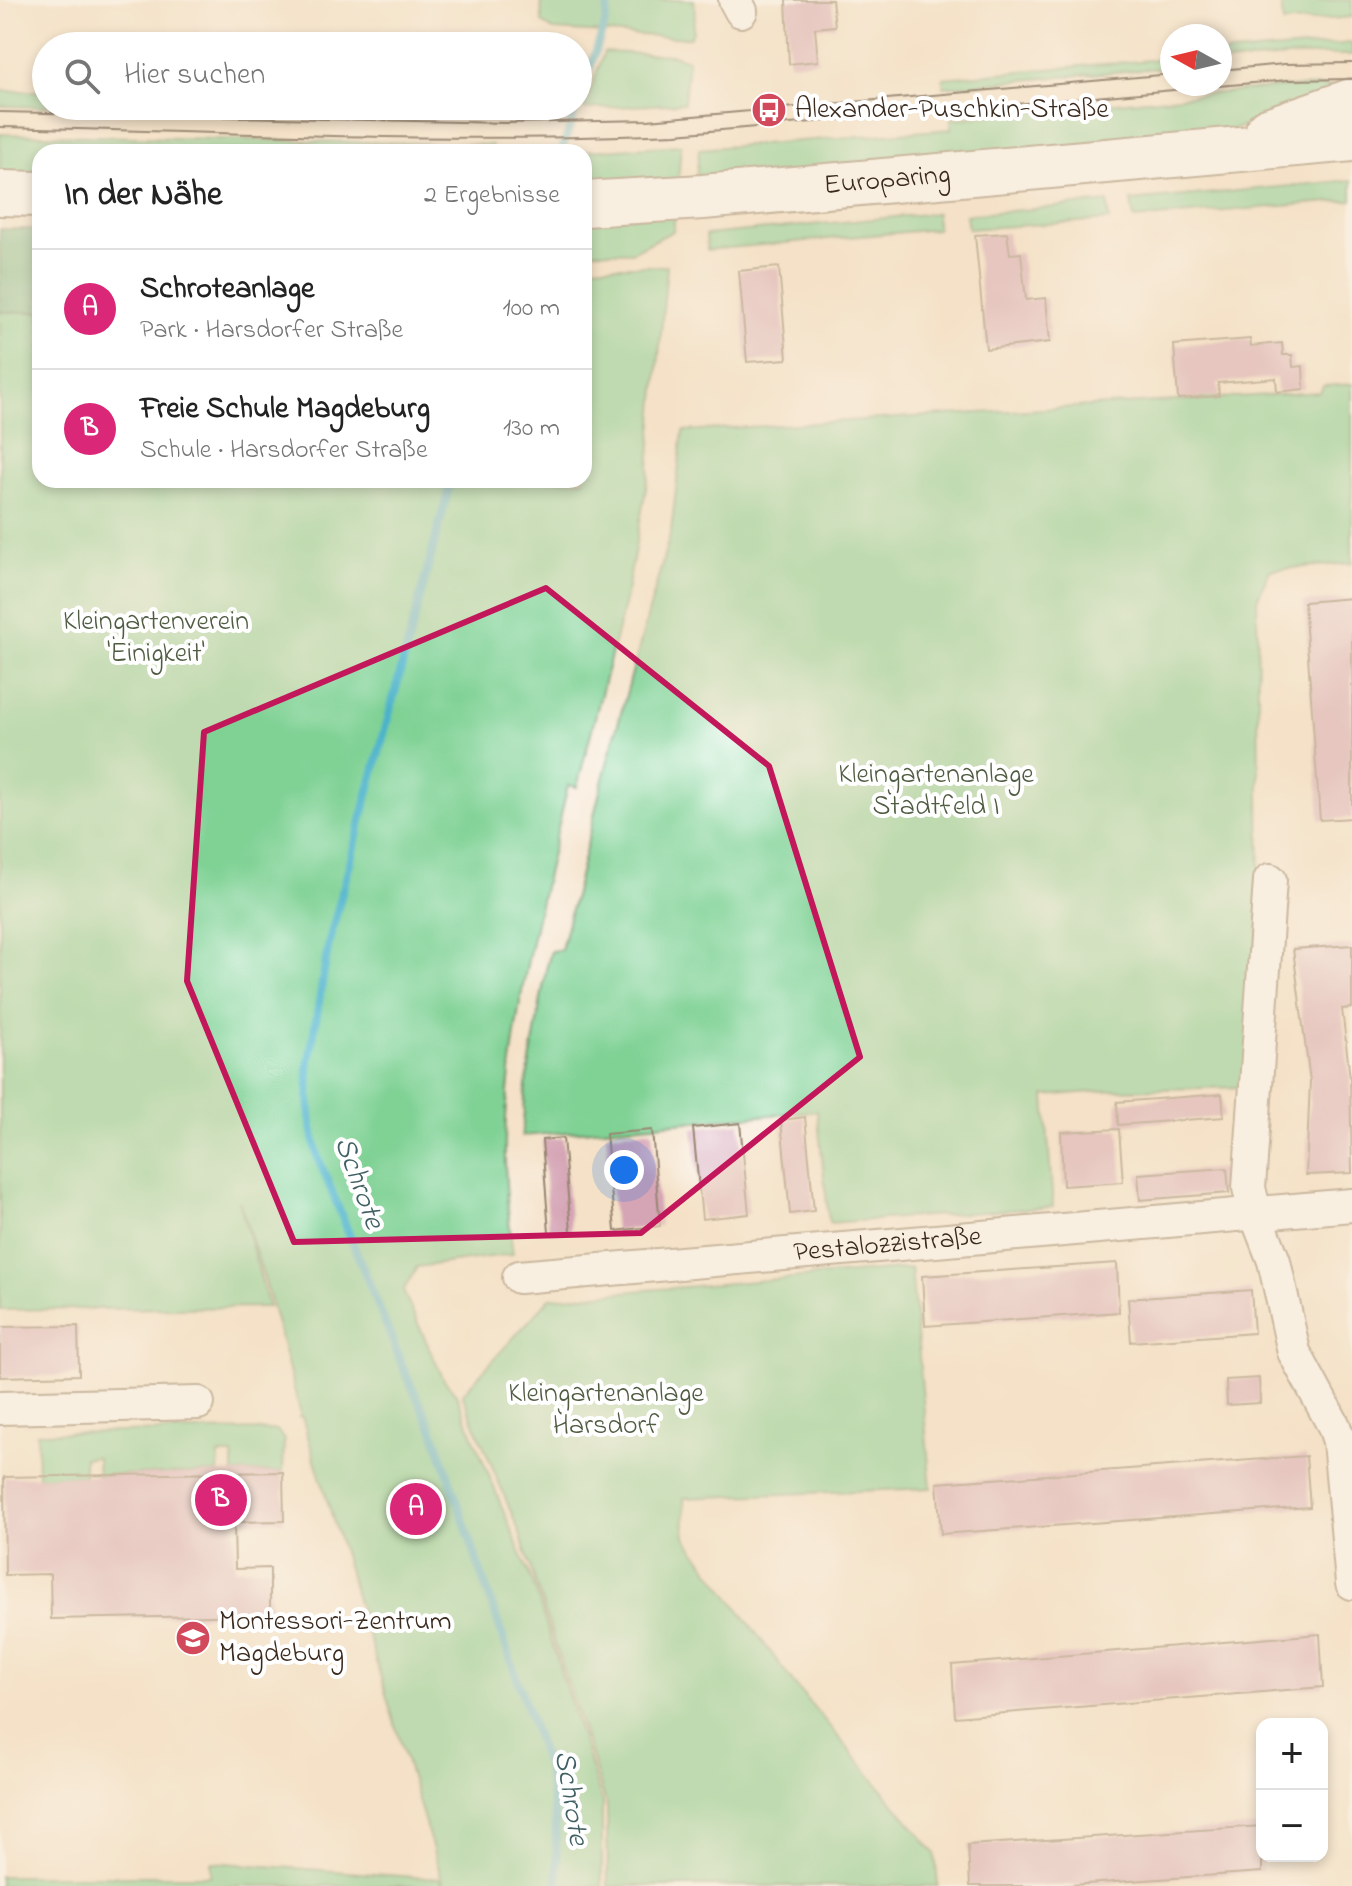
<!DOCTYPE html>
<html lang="de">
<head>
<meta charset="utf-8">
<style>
	:root { --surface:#fff; --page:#f6f6f6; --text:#222; --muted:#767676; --line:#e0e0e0; --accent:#db2777 }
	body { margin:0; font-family:"Indie Flower",sans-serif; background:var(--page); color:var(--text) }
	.controls { position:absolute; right:24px; bottom:24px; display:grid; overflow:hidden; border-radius:16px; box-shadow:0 4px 12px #0003 }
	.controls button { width:72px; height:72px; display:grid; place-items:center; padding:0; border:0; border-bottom:2px solid var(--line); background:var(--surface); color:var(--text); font:40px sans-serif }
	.compass { position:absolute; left:1160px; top:24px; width:72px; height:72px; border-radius:50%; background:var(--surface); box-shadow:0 4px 12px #0003; rotate:278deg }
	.you { position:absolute; left:624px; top:1170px; width:28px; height:28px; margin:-20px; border:6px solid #fff; border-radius:50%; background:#1a73e8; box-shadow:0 0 0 12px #1a73e833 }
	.badge { display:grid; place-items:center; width:52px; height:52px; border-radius:50%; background:var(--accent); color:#fff; font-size:26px; font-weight:700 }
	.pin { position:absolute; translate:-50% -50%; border:4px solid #fff; box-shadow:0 2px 8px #0006 }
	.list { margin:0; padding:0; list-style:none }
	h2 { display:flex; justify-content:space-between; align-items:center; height:104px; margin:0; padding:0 32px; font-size:34px }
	h2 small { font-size:26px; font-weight:400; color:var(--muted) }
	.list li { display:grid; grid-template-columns:52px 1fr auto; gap:24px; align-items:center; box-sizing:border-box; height:120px; padding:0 32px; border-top:2px solid var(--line) }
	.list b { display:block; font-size:30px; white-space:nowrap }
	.list p { margin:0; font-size:26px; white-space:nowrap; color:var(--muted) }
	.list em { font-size:26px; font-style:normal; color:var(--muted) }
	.icon { flex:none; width:44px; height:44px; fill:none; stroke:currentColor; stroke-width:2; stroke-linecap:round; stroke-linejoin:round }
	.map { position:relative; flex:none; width:1352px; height:1886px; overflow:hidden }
	.search { position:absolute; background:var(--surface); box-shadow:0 4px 12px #0003; left:32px; top:32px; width:560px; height:88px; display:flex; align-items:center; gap:20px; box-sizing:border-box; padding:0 28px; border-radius:44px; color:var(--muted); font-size:30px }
	.panel { position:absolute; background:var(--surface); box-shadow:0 4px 12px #0003; left:32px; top:144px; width:560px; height:344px; border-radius:24px }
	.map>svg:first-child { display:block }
</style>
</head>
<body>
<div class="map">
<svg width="1352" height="1886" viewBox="0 0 1352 1886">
	<rect width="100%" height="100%" fill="#fff"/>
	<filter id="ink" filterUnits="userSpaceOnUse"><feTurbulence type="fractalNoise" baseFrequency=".0125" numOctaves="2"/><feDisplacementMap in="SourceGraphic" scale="16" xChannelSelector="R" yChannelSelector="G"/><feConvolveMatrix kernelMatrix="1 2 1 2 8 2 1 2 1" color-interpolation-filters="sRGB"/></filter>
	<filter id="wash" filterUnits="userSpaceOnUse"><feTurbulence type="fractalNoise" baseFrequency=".006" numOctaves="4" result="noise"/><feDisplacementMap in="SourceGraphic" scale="32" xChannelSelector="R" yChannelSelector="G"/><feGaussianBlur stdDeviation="1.8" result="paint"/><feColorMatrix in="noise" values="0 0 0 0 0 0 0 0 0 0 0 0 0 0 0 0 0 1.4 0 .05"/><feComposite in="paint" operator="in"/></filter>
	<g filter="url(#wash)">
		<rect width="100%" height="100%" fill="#f4e1c7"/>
		<path fill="#7fd194" stroke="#5d7e59" stroke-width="2" d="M541,0H694L695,16L693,32L690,38L553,30L542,23Z
			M1281,0H1352V17L1283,23Z
			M1352,43V55H1310L1220,63V54Z
			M604,52L673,55L688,60L684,103L584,109Z
			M1172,58V67L944,87L943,78Z
			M1345,86L1252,124L1223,132L696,182L699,149L951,129V119L1282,87Z
			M0,91H46V106H504L502,116L0,106Z
			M0,134L492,145L490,152H40V178L0,177Z
			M681,145L678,183L584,187V152H568Z
			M1352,180V200L1134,219L1131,201Z
			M1108,202L1109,220L968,229L966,215Z
			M936,213L937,229L707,250L706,235Z
			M675,214L673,231L632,252L584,251V219Z
			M584,266H667L648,478L626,597L577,787L568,785C541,901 509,1019 505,1139C504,1177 508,1216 513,1254L417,1267L403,1291L444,1380L456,1394L534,1586L602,1802V1886H444L302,1417H299L301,1415L267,1287L239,1201L269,1307L0,1310V312H40V480H584Z
			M1352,384V563L1270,570L1257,599L1260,887L1247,1087L1115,1090L1045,1096L1053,1207L829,1223L817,1111L522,1136L526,1085L546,970L551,951L561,950L604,775L671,531L683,431L1320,392L1323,386Z
			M911,1268L931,1488L684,1498L685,1537L795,1685L935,1853L938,1886H608L607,1806L519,1531L462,1394L550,1298Z
			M277,1430L284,1440L283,1472L233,1473V1455H219L218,1473L98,1475L97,1457L84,1458V1476L38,1477L37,1433Z
			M211,1862L441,1879L442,1886H0V1876H211Z"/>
		<path fill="#67b37e" stroke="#516e4e" stroke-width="2" d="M0,229H40V312H0Z"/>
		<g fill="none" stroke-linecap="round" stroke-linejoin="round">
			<path stroke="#4bb2ca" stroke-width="8" d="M578,103L605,24L609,0
				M561,152L577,106
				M451,480L329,942L308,1067L310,1116L317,1155L407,1377L433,1430L547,1768L555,1818L558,1886"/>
		</g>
		<g id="blocks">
			<path fill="#d5a4b5" d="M786,0H832L835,26L815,28L818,61L789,64Z
				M1007,233L1010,254L1021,253L1026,300L1046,298L1050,342L986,349L975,235Z
				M779,267L787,359L747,362L739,271Z
				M1250,339L1251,346L1282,343L1283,355H1292L1293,367L1303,366L1304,389L1277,392L1276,378L1218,383L1219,396L1178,399L1174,345Z
				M1352,598V818L1320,820L1304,602Z
				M1352,945V1008L1342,1009L1350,1078L1352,1173L1306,1175L1310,1081L1293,949Z
				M1222,1094L1224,1117L1118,1125L1117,1102Z
				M805,1117L814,1211L790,1214L781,1120Z
				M740,1123L749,1214L702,1219L693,1128Z
				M1119,1129L1123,1182L1063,1186L1061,1132Z
				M652,1130L660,1226L615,1231L606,1134Z
				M563,1138L571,1231L549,1233L542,1140Z
				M1227,1168L1229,1193L1140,1200L1138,1174Z
				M1117,1263L1119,1312L925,1326L922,1276Z
				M1251,1290L1254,1333L1131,1342L1128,1299Z
				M78,1326L79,1375L0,1377V1327Z
				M1259,1378L1260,1403L1227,1405L1226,1380Z
				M1306,1456L1310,1507L941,1534L937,1483Z
				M283,1472L284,1521L234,1522L235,1569L270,1568V1615L51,1619L50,1574L5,1575L4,1477Z
				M1320,1634L1323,1687L955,1717L952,1665Z
				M1262,1826V1872L1056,1886H970L968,1845Z"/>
		</g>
	</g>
	<g filter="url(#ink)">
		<use href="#blocks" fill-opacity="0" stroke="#988672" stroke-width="2"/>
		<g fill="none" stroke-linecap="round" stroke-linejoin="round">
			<defs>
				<g id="street">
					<path d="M735,0L741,11"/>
					<path d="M1270,880L1249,1188L1255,1212L1274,1261L1294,1352L1334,1426L1339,1441L1352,1583"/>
					<path id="s1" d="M519,1277L1352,1205"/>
					<path d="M0,1408L198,1403"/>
				</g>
				<g id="secondary">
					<path d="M1268,130L1352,101"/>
					<path d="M0,193L40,194"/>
					<path id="s2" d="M584,204L703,197L1352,139"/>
				</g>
			</defs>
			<use href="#street" stroke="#988672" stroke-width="36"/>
			<use href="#secondary" stroke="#988672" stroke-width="48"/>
			<use href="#street" stroke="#fff" stroke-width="32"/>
			<use href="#secondary" stroke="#fff" stroke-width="44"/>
			<path stroke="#3b2a1e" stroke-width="2" d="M1220,70L1284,64L1352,63
				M0,112L505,123L648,120L1172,74
				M0,127C225,132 451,144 676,134L1288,80L1352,79"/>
		</g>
	</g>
	<path d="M0 0H1352V1886H0ZM546,588L769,766L860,1057L641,1233L294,1242L187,981L204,732Z" fill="#f4e1c7" fill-opacity=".55" fill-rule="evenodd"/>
	<path fill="none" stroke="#c2185b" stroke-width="6" stroke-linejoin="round" d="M546,588L769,766L860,1057L641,1233L294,1242L187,981L204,732Z"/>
	<defs>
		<symbol id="bus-disc" viewBox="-11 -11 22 22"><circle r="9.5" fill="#d1495b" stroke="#fff"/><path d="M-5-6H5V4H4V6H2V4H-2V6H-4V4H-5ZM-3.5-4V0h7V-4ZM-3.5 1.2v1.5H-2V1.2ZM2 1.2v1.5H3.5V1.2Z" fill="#fff"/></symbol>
		<symbol id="school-disc" viewBox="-11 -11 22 22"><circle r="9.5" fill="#d1495b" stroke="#fff"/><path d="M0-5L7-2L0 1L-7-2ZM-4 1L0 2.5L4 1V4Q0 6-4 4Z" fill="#fff"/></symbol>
	</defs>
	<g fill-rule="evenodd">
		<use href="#bus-disc" x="749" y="90" width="40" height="40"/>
		<use href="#school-disc" x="173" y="1618" width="40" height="40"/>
	</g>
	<g text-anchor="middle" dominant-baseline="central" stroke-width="8" stroke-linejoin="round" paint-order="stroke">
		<g font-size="28" fill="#3b2a1e" stroke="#fff" text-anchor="start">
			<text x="795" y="110">Alexander-Puschkin-Straße</text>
			<text x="219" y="1622">Montessori-Zentrum<tspan x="219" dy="32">Magdeburg</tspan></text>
		</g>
		<g font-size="28" fill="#3b2a1e" stroke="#fff">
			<text stroke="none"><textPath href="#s2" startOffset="304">Europaring</textPath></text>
			<text stroke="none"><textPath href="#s1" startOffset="370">Pestalozzistraße</textPath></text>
		</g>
		<g font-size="28" fill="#4f5c41" stroke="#fff">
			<text x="156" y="622">Kleingartenverein<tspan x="156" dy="32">'Einigkeit'</tspan></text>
			<text x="936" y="775">Kleingartenanlage<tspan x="936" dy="32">Stadtfeld I</tspan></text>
			<text x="606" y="1394">Kleingartenanlage<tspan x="606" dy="32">Harsdorf</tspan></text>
		</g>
		<g font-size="30" font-style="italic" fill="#416063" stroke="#fff">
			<text transform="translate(358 1183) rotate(70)">Schrote</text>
			<text transform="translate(570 1798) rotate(81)">Schrote</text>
		</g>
	</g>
</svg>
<div class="controls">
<button>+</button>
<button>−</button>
</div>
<svg class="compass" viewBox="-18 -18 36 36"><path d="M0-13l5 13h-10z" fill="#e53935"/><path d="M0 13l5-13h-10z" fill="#767676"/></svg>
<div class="you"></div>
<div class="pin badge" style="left:416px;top:1509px">A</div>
<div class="pin badge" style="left:221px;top:1500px">B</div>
<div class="search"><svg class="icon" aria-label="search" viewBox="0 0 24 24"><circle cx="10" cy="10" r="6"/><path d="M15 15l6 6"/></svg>Hier suchen</div>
<section class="panel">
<h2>In der Nähe<small>2 Ergebnisse</small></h2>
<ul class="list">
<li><span class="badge">A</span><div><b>Schroteanlage</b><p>Park · Harsdorfer Straße</p></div><em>100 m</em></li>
<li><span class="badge">B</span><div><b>Freie Schule Magdeburg</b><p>Schule · Harsdorfer Straße</p></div><em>130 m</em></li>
</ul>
</section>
</div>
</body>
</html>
